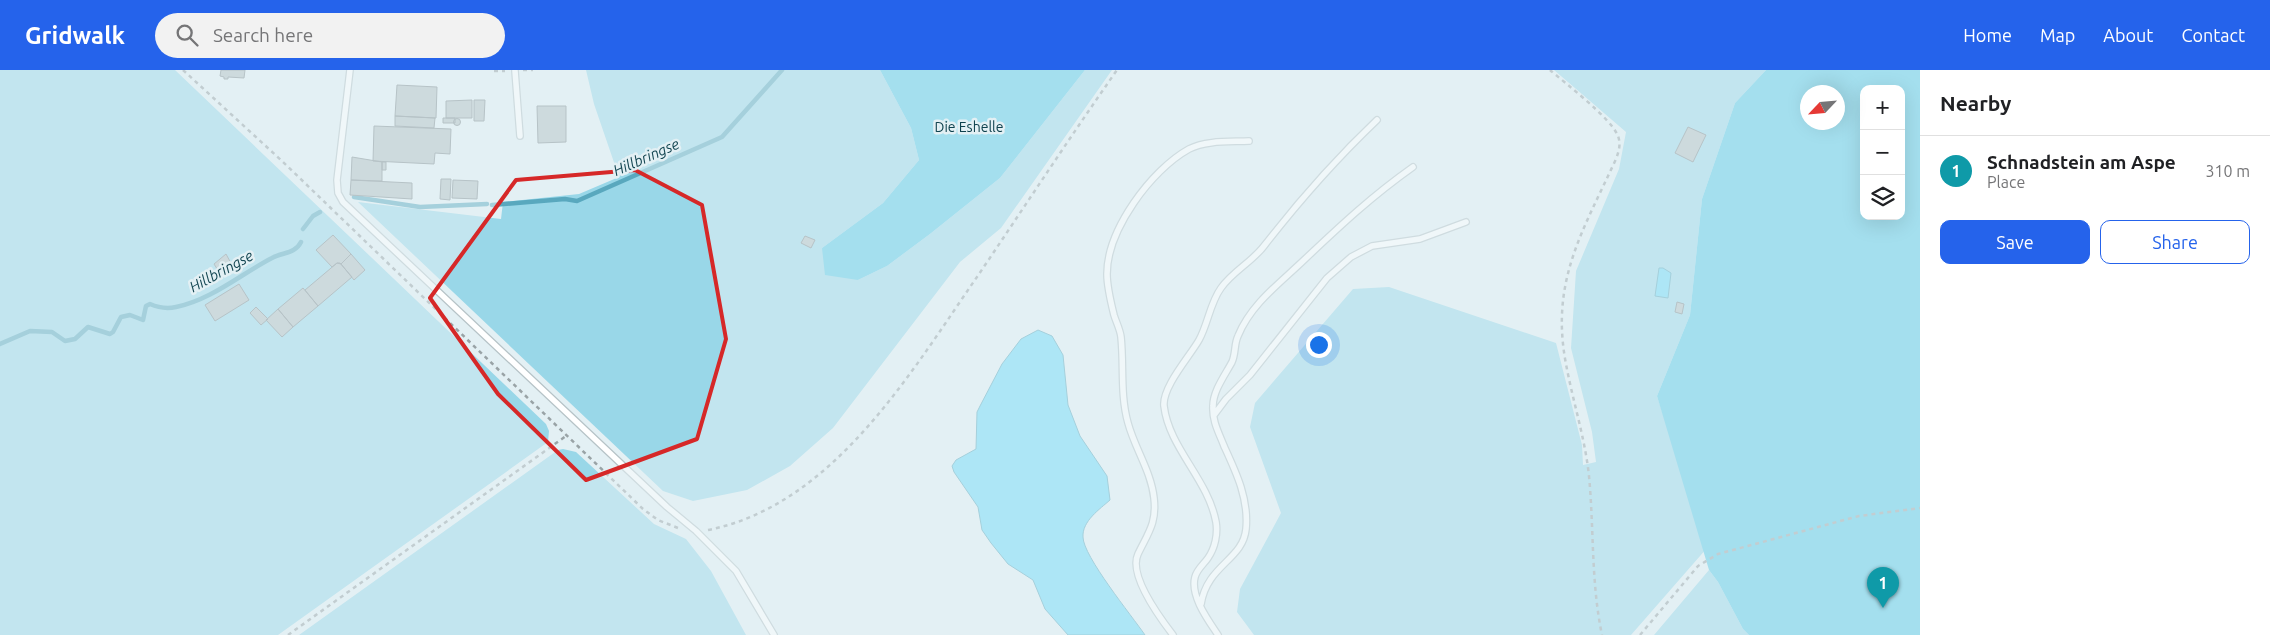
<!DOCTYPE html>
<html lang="en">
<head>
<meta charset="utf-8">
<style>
	:root { --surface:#fff; --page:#f2f2f2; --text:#202124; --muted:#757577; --line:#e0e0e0; --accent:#2563eb }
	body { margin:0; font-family:Ubuntu,sans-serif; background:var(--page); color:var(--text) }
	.controls { position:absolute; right:15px; top:15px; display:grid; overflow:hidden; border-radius:10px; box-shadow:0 5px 20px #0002 }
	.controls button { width:45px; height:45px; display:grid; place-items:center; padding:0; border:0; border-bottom:1px solid var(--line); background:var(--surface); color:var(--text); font:25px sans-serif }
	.compass { position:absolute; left:1800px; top:15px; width:45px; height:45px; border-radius:50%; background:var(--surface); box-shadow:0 5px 20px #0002; rotate:244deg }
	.you { position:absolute; left:1318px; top:274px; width:18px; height:18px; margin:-12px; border:4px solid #fff; border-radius:50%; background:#1a73e8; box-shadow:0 0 0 8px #1a73e833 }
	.badge { display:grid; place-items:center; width:32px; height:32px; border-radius:50%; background:var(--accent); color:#fff; font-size:16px; font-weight:700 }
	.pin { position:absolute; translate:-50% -41px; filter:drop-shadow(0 1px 2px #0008) }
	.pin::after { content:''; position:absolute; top:26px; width:18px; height:15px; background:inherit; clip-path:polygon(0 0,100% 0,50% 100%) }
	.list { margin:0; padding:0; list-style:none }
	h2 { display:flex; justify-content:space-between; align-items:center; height:65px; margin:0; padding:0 20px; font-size:21px }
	h2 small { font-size:16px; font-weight:400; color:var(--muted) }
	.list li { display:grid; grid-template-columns:32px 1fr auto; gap:15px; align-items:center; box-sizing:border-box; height:70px; padding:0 20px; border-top:1px solid var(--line) }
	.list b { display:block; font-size:19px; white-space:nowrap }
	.list p { margin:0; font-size:16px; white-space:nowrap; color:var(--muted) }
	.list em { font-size:16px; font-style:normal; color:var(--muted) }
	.actions { display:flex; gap:10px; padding:15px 20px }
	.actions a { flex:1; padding:11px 0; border:1px solid var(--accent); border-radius:10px; text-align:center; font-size:18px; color:var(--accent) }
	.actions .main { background:var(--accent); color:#fff }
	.icon { flex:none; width:28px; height:28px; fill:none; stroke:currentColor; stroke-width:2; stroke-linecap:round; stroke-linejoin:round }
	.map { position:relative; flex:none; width:1920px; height:565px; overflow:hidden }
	header { display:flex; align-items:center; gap:30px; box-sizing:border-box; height:70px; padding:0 25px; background:var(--accent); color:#fff }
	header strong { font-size:24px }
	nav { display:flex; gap:28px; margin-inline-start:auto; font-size:18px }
	.search { width:350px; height:45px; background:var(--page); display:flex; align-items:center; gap:12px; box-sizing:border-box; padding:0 18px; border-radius:28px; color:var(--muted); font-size:19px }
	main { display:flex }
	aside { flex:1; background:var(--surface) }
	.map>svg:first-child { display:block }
</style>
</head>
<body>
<header>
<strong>Gridwalk</strong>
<div class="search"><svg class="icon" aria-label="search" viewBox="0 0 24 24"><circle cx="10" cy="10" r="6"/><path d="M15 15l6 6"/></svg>Search here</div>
<nav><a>Home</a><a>Map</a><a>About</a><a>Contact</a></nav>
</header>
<main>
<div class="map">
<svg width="1920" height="565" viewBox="0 0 1920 565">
	<rect width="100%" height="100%" fill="#e3f0f4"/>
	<path fill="#99d7e8" d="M0,0H175L546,354L549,361L548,372L278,565H0Z
		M586,0H880L911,58L919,90L883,133L822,178L858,210L887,196L930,164L1000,108L1085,0H1112L1001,158L960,192L833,358L790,396L747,420L693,431L663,421L358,132L501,149L503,132L579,124L619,107L594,34Z
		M1554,0H1766L1735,33L1702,129L1690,245L1657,326L1707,478L1631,565H1254L1237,542L1240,519L1281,443L1250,357L1255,333L1353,219L1389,217L1556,273L1582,375L1583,395L1596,392L1592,362L1571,278L1576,201L1619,99L1626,62Z
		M563,379L576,382L654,454L686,469L711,501L746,565H299L558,380Z
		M1709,500L1718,512L1743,559L1749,565H1654Z"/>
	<path fill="#58c9e6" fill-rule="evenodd" d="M880,0H1085L1000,108L930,164L887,196L858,210L825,205L822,178L883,133L919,90L911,58Z
		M1766,0H1920V565H1749L1743,559L1718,512L1709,500L1657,326L1690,245L1702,129L1735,33ZM1864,19H1901V146H1864ZM1808,22H1838V52H1808Z"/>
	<path fill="#6bdaf8" stroke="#59a8be" d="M1659,198H1663L1671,203L1668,228L1655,226Z
		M1038,260L1052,266L1063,285L1068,335L1080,366L1107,406L1110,430C1100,439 1082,451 1083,467C1083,486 1132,546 1145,565H1068L1045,539L1033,510L1008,494L991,473L982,460L978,437L954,402L952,396L956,390L976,379L977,342L980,336L1002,294L1021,269Z"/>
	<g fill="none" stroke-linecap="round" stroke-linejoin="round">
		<path stroke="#59a8be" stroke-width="4.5" d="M354,127L420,137L487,134
			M492,135L565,129L577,131L722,67L782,0
			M303,159L313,146L320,142
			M0,274L30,261L52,262L65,271L75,269L88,257L110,264L113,262L121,247L130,245L143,250L146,236L150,234C159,238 167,239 176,237C211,230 241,204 272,188C283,182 295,184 301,172"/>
	</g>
	<path fill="#b1bec1" stroke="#808c90" d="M221,0H245L244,8L228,7V9H224V7L220,6Z
		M397,15L437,17L436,48L395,46Z
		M472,30V48H446V31Z
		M474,30H485L484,51H474Z
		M537,36H566V72L538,73Z
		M395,46L435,48L434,58L395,56Z
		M443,48H455V53H443Z
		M453.5 52a3.5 3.5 0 1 1 7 0a3.5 3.5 0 1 1-7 0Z
		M374,56L451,59L450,84L435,83L434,94L373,91Z
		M1688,57L1706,65L1693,92L1675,83Z
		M352,87L382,92V111L351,110Z
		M382,92H386V100H382Z
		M441,109H451L450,130L440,129Z
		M351,110L412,113V129L350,125Z
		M453,110L478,111L477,129L452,128Z
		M333,165L351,184L341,194L337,193L332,197L316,180Z
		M805,166L815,170L811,178L801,173Z
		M226,184L232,195L219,202L214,194Z
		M351,184L365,200L354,210L341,194Z
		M337,193H340L352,207L318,236L305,220Z
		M239,214L249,230L215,251L205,235Z
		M303,218L318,236L293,257L278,239Z
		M1677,232L1684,234L1682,244L1675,242Z
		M256,237L268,249L261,255L250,243Z
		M278,239L293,257L282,267L266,250Z"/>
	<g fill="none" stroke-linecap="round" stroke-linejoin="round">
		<defs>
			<path id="service" d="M350,0L337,110L338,123L343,132L667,437L696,461L736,501L774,565
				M515,1L520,66
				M1214,345L1226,329L1250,305L1327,208L1351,187L1372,176L1420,169L1466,152
				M1201,534C1207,495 1243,490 1246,459C1249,429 1236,402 1224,376C1219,363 1212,351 1213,336C1213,321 1225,305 1232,292C1236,283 1234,274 1238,266C1251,234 1280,213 1304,190C1341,155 1372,126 1413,97
				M1173,565C1160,548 1128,505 1138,484C1148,463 1157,453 1154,428C1151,401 1135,379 1128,353C1120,325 1124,295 1121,267C1120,259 1116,252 1114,245C1111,233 1107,217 1107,204C1107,160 1151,100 1189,79C1206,70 1231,72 1249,71
				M1218,565C1208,550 1190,526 1195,507C1197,499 1204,494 1208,488C1215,478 1218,464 1216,452C1208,409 1169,378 1164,336C1162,317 1190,286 1199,270C1208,254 1210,233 1221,218C1233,201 1252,192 1264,176C1299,131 1336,89 1377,50"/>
		</defs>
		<use href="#service" stroke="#b6c3c7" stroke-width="8"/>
		<path stroke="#99a3a6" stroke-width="2.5" stroke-dasharray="4 4" stroke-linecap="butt" d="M183,0L282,91L643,439L658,450L678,458
			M523,0H533
			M1550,0C1566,14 1611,48 1618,66C1621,74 1619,81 1616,89C1583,161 1550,211 1566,294C1573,332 1585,368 1589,406C1594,459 1591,513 1602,565
			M494,1H505
			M708,460C834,435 911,302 979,204C1025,136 1070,67 1117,0
			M288,565L566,366
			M1640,565L1698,496L1718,484L1859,446L1920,438"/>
		<use href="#service" stroke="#fff" stroke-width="5.5"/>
	</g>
	<path d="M0 0H1920V565H0ZM635,100L702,135L726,269L697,369L586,410L498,324L430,228L516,110Z" fill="#e3f0f4" fill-opacity=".55" fill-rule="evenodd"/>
	<path fill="none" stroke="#d62828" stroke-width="4" stroke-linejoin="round" d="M635,100L702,135L726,269L697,369L586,410L498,324L430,228L516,110Z"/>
	<g text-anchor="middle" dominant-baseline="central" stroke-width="5" stroke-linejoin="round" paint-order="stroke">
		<g font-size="14" fill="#0f424e" stroke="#e3f0f4">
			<text x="969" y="57">Die Eshelle</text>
		</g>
		<g font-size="15" font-style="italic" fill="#154753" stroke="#e3f0f4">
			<text transform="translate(646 87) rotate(-24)">Hillbringse</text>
			<text transform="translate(221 201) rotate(-29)">Hillbringse</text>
		</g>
	</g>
</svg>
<div class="controls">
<button>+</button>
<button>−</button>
<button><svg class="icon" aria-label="layers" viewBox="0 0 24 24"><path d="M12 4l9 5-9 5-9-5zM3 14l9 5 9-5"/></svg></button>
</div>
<svg class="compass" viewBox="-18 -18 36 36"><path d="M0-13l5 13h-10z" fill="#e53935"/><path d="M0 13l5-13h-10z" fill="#757577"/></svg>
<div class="you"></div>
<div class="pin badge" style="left:1883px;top:538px;background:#0f9aa8">1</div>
</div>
<aside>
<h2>Nearby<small></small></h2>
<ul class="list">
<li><span class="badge" style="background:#0f9aa8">1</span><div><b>Schnadstein am Aspe</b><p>Place</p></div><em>310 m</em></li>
</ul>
<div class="actions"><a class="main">Save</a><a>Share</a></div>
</aside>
</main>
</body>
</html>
